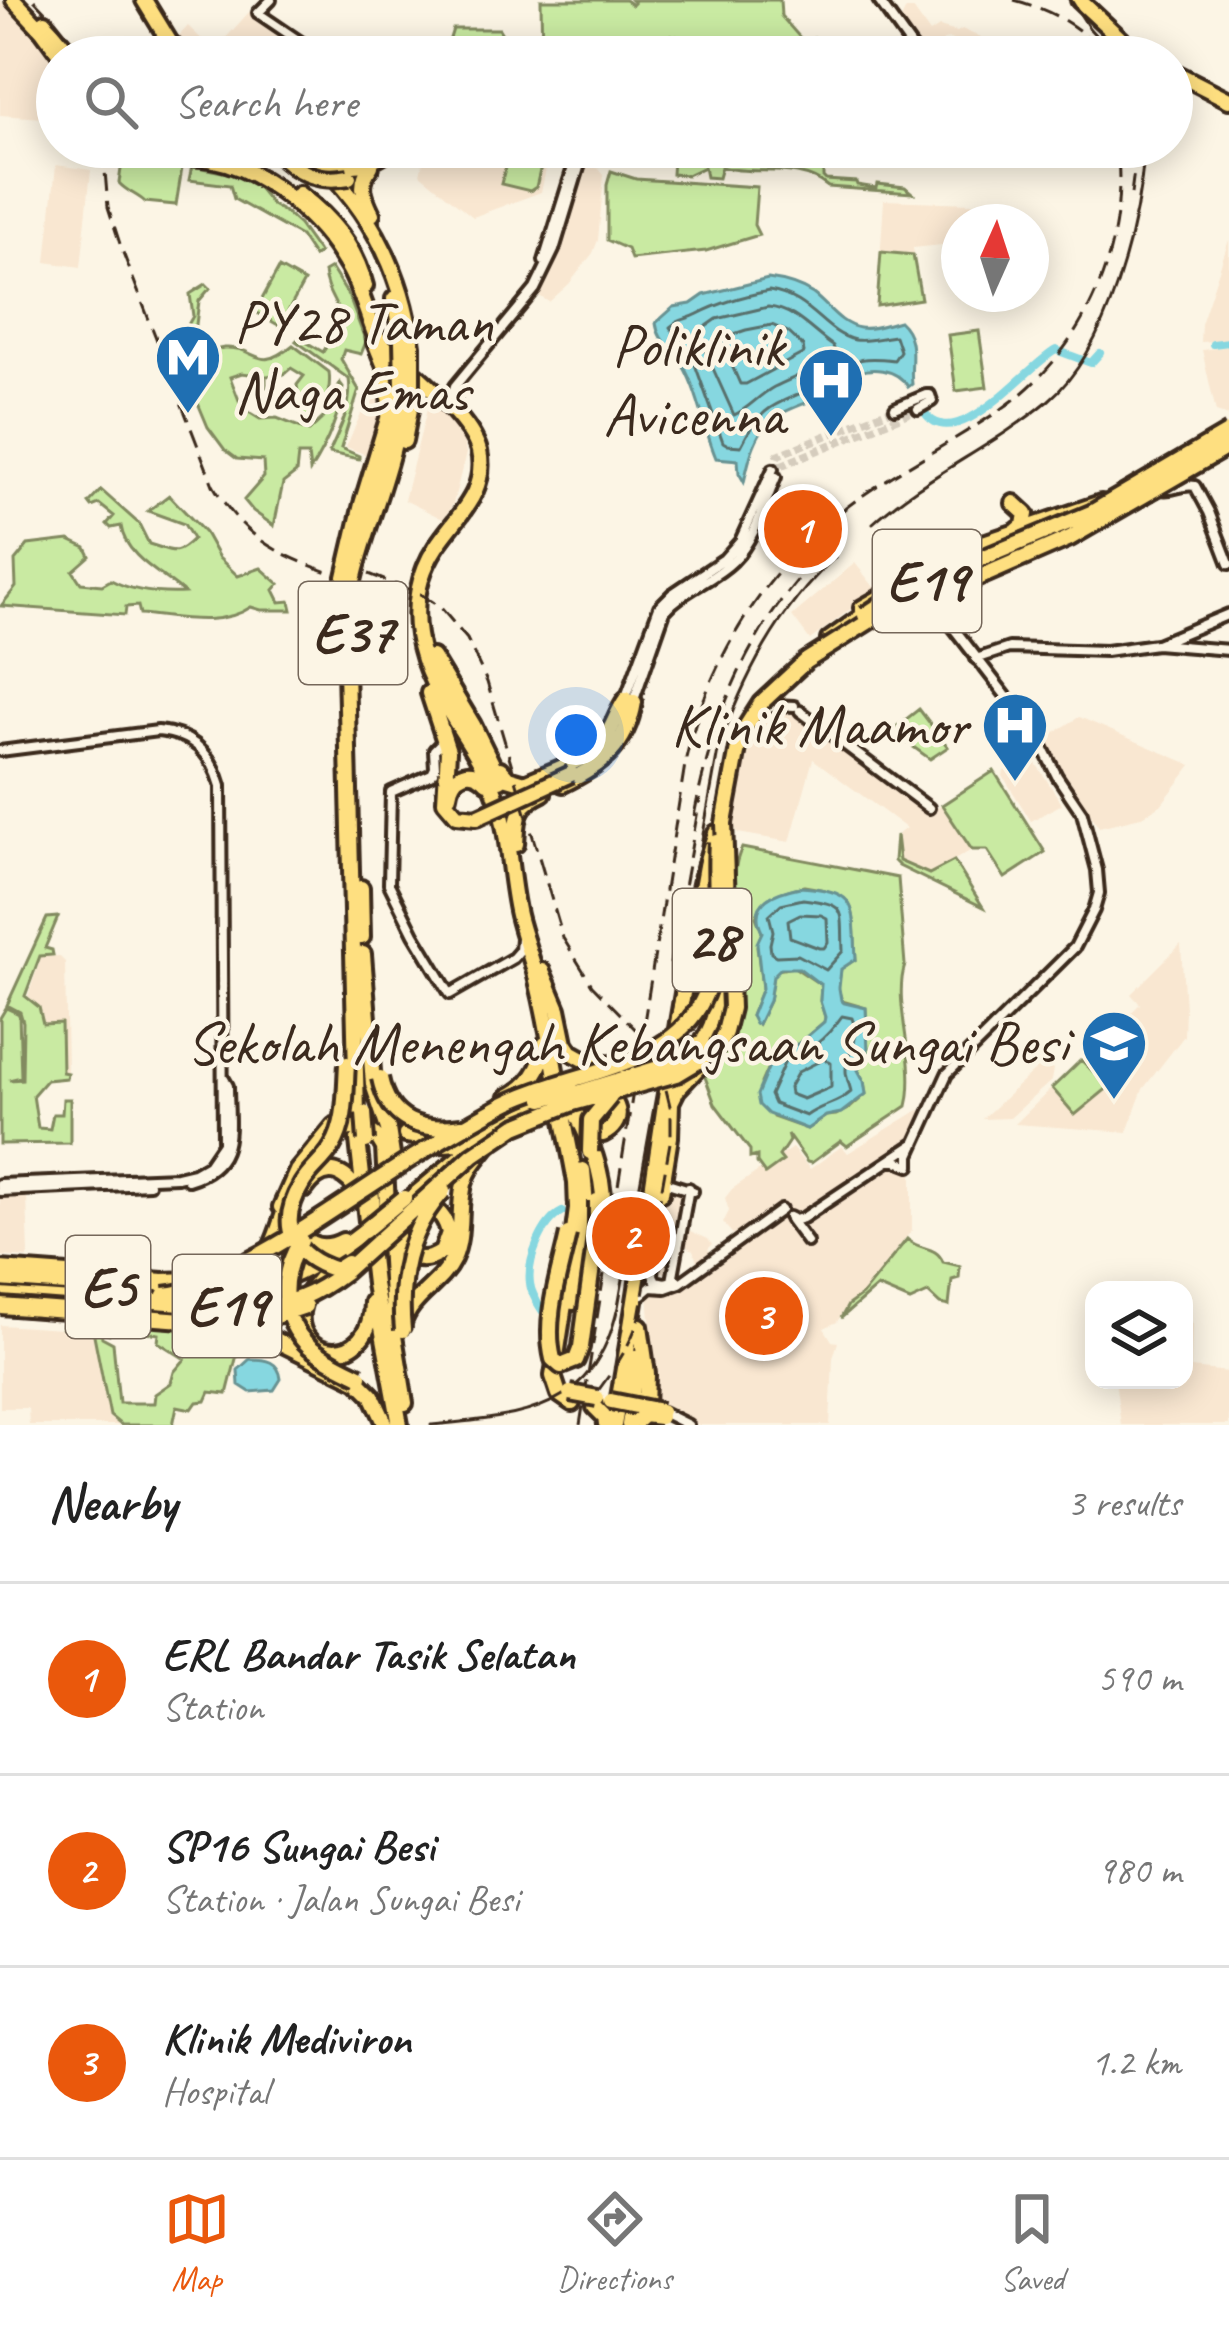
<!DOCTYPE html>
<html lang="en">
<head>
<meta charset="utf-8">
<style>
	:root { --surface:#fff; --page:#f2f2f2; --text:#222; --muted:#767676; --line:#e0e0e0; --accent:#ea580c }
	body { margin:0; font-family:Caveat,sans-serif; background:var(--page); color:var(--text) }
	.controls { position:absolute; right:36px; bottom:36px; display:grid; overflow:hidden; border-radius:24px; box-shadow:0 6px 30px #0003 }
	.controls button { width:108px; height:108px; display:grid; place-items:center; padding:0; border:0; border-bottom:3px solid var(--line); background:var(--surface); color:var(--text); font:60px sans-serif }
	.compass { position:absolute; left:941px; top:204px; width:108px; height:108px; border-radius:50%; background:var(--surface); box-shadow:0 6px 30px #0003; rotate:3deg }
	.you { position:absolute; left:576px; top:735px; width:42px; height:42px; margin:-30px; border:9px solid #fff; border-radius:50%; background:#1a73e8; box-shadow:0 0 0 18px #1a73e833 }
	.badge { display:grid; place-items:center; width:78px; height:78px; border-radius:50%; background:var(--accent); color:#fff; font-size:39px; font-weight:700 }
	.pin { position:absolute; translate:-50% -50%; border:6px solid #fff; box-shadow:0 3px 12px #0006 }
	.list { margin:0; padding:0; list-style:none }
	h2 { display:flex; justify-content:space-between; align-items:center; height:156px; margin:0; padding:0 48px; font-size:51px }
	h2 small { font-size:39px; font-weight:400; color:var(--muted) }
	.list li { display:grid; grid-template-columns:78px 1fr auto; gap:36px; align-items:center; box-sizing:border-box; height:192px; padding:0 48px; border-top:3px solid var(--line) }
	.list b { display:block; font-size:45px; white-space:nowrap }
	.list p { margin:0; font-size:39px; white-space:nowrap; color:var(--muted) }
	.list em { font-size:39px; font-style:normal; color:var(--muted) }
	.icon { flex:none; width:66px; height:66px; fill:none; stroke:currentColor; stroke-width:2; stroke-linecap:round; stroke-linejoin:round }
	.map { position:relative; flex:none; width:1229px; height:1425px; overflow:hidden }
	.search { position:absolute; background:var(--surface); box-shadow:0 6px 30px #0003; left:36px; right:36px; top:36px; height:132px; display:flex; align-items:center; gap:30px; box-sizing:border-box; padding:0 42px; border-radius:66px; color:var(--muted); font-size:45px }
	.sheet { height:732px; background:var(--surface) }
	nav { display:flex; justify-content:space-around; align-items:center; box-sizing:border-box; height:168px; border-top:3px solid var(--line); background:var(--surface); font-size:33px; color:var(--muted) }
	nav a { display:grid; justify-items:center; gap:6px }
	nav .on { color:var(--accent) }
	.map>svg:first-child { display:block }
</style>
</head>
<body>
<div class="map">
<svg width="1229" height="1425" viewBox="0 0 1229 1425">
	<rect width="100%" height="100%" fill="#fcf5e5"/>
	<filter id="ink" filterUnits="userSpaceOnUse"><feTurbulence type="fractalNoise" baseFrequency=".00833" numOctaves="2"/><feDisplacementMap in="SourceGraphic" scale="24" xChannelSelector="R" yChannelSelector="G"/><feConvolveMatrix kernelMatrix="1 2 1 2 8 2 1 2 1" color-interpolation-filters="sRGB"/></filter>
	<g filter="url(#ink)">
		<path fill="#f9e7d1" d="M0,0L34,35L57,63V119L0,115Z
			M906,9H913L930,33L939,27L957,32L962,29L999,46L993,57L950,39L944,40L926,54L901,19Z
			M250,11L312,57H200L179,36L188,26L214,51Z
			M427,147H573L571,163L548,160L541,192L473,217L420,174Z
			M56,165L91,170L81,267L46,262Z
			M584,167L598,168L604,175L598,240L593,253L569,284L549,302L539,296L538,290L557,255Z
			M884,200L972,203L977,222H959V248L942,245L913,248L921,299L877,306Z
			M1229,240V340L1200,342L1201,324Z
			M1229,346V416L1216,412L1202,350Z
			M372,389L378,391L379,411L367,455L346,447Z
			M427,409L450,413L461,431L466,453L453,504L443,519L404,500Z
			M855,563L874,587L873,592L810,640L792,616Z
			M782,708L794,711L928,812L926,815L942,805L972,850L929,874L899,861L897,835L906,828L813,759L790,842L738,833L731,824L750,746L765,720L774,711Z
			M1079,717L1192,765L1161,805L1141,817L1099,827L1043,740Z
			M1028,756L1032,757L1062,804L1031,821L1003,776L1004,771Z
			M1181,944L1185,1010L1184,1036L1143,1089L1127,1132L1015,1124L1052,1088L1075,1115L1109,1086L1081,1060L1140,1004L1131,994Z
			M59,956L65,962L67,1072H46L40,1007L28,996L41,957Z
			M1047,1059L1053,1069L1051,1081L1010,1118L982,1119Z
			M920,1109L924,1117L911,1140L891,1154L912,1174V1230L862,1294L847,1305L837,1322L824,1328L832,1341L838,1342L833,1358L830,1425H699L657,1404L648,1295L673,1289L699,1267L693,1250L685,1246L688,1230L708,1239L712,1245L708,1249L712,1254L736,1238L723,1223L729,1211L725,1198L732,1189L792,1148L810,1169L842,1146L848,1153Z
			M667,1188L684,1194L671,1274L627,1266L629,1253L621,1251L630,1200L665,1197Z
			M27,1197L29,1255L27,1258L0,1256V1198Z
			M1184,1322L1192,1323L1191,1368L1229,1372V1425H1121L1115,1380H1184Z
			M0,1325L93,1331L109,1417L119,1425H29L28,1408H0Z"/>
		<path fill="#c9eaa2" stroke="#828a60" stroke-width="3" fill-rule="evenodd" d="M541,0H625L632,5L634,3L631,0H780L781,16L802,40L815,38L851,57H768L671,35L667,46L702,57H542Z
			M453,29H499L516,57H444Z
			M721,147L784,149L823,166V177L826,180L856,182L857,185L876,188L877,184L905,187L912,193L828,187C797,161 757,177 721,167L718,178L706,177L704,167L687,175L672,174L673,160L717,156Z
			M510,149L543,158L536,187L530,191L501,184Z
			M123,155L183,162L176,205L145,202C138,195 127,192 119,183Z
			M192,166L233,174L256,185L272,205L286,213L299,225L319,253L314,257L300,236L234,199L230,185L189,180Z
			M611,171L636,179L757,187L754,225L759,235L706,251L631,259L627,249L607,240V185Z
			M881,252L913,255L921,299L877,306Z
			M279,268L304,282L280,326L255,312Z
			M331,268L349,297L366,342L361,354L344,350L341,359L359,390L341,448L359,456V459L329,453C340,429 353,405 349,379L296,341L299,338L323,352L342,322C337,301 326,294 324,272Z
			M206,284L210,288L199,301L194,340L200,342L203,354C205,353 221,348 224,348C258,346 257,375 293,345L329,372C332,394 322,414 302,422L297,385L304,376L291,368L284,374L266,376V387H259L258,375L242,373L230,377L242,408L260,419L277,418L309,431L325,416L340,383L343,387C339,418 327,444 310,471L308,455H298L296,473L283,483L274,526L253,511L244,500L264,477L263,461L237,459L225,450L208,427L188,379L189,323L193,316L190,294Z
			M979,331L987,387L956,391L948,335Z
			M101,490L139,524L149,544C172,550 174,558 193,539L184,524L148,511L169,495L205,533L219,558L238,576L261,568L279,584L274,590L280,602L290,601L292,610H261L251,607C220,628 176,617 140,614L138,606L126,607L125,615L1,606L16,587L15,561L28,545L69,540L86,548L90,556L73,571L81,583L102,585L111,580C133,592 158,594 184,593C163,574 125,557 121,526L111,528L107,524L114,516L99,504L92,507L89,503Z
			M919,709L948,747L930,759L891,731Z
			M994,771L1045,852L1005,878L987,850H972L942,805Z
			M896,835L899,861L929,874L954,861L983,907L899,866L894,861Z
			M742,848L898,878L905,965C892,1004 918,1060 907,1106L847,1146L841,1141L811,1163L807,1162L787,1134L789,1141L779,1156L783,1161L765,1174L757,1163V1156L750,1158V1150L715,1104L705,1077C737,1046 743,1004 738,961C737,952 731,942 732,933C732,923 735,915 735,904C734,886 733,864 742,848ZM804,886C863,895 852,908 856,959L841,969L838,988L842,1001L866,1008L868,1052L858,1070L864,1081L866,1094L850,1108L836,1115L826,1116L807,1129L773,1117L761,1083L775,1051L782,1046L798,1044L824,1022L825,1017L820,1001L821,985L794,967L777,970L773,976L769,1001L758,1024L751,1016L762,988L757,946L762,932L756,917C765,895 782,891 804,886Z
			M58,917L45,948L52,950L53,955L40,956L25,996L39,1007L43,1024L61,1023L62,1072L67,1073L66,1078L46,1080L33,1095L38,1128L50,1129L53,1114H62L63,1099H70V1143L0,1144V1018L6,1008L19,1014L21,1077L9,1080L22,1079L23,1022L20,1012L7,1005L47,918Z
			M1081,1060L1109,1087L1075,1115L1052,1088Z
			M907,1239C920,1251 936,1245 943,1262L960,1266L959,1278L952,1280L949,1306L940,1304L928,1293L910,1301L877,1287L841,1318L848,1305L862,1295Z
			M99,1324L102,1337L113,1343L119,1403H154L155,1394L171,1383L174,1372L185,1359L158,1342L159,1334L111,1327L109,1334L105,1333L106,1324L164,1326L242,1335L227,1394L210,1392L206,1401L197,1402L192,1409L177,1406L173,1425H121L110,1416L93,1330L62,1328V1325Z"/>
		<path fill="#86d7e0" stroke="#689292" stroke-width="3" d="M768,279C784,281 799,285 813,294C828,305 840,325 860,328C873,330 887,324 899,321C919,339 909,362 912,384L908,387C897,368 869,365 850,376C842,380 836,388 828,393C807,405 778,409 763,429C752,444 748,465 744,482L739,473L738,460L716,458C703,427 698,385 677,356C667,344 658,339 656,323L674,307L691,304L704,295Z
			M800,887C861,891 853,906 856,959L841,969L839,988L841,1000L844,1003L866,1008L868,1052L858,1070L864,1081L866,1094L841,1113L826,1116L807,1129L768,1114L759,1105L757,1095L776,1049L798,1044L824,1022L825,1017L820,1001L821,985L799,968H781L773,976L769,1001L758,1024H755L751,1016L762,988L757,943L762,932C747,901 776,892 800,887Z
			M250,1359C266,1359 279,1361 281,1379L274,1390L250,1392L239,1385L238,1370Z"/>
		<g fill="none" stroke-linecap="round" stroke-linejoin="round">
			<path stroke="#596f6c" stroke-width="3" d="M769,291C811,297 823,333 855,340C868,342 883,337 895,336L900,351L894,360C850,355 857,362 823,382C782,406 765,397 741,446L728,445L723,442L693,359L670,327C680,318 687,320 698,314C721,302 743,296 769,291Z
				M768,307C795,309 812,332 833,346L835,352C817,370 796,376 774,387C759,395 748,409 734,415L697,333L717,319Z
				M772,325L788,332L803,346L804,353L746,384H740L722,343V338L746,330Z
				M803,899C849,905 841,908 843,951L826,970L798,955L776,956L771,953L770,944L773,931L769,915L781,904Z
				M800,914L821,915L827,918L828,942L824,948H819L790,937L788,920Z
				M842,1016L852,1018C862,1047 845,1050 846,1071C846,1078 850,1085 851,1092C836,1105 822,1104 806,1116L774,1104L770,1095L786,1059C811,1053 828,1036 842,1016Z
				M824,1059L831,1063V1087L803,1099L790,1094L789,1088L798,1072Z"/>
			<path stroke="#86d7e0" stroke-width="8" d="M1213,344L1229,342
				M923,410C954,461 1027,365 1056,350L1091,363L1100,353
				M548,1320C542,1309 531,1296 530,1283C527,1261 542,1222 562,1212"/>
			<path stroke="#d5ccbd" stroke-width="8" stroke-dasharray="8 4" stroke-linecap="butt" d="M773,469L778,455L895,408
				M776,477L782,465L918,409"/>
			<defs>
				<path id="minor" d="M271,0L258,13L323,57
					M878,0L919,57
					M544,261L575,161L576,147
					M456,404L453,392L455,386L535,289L554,250L581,161V147
					M895,408L926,395H930L932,401L918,409
					M1156,488C1173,493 1180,483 1195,486L1209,512L1229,564
					M1157,644L1229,614
					M976,659L1009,648L1106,651L1156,644L1229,650
					M626,697L659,607L672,594L724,559L740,541L773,469
					M634,700L665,611C684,589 713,581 733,561C755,539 764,505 776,477
					M800,711L929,808
					M758,716L773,705L794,706
					M442,742L434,750L435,768L432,774L391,792L389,884L414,934L450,994L513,958L520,950L521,938
					M1022,746L1040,748
					M0,751L158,731C193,734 212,754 221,786L223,1143L208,1165L194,1173L177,1177L0,1184
					M889,1161H897L910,1166V1155L947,1074L1075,947L1094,910L1099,893L1097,870L1082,813L1057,776L1037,736L952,626
					M188,1180C239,1165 228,1129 228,1086L224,1079
					M661,1181L693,1191
					M0,1191L149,1184
					M789,1217L795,1220L803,1218L914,1144
					M790,1219L807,1242
					M654,1263L653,1275L656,1281L665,1283L677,1280
					M672,1281L689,1188
					M643,1294L651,1287L666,1288L680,1283L781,1210
					M662,1412L688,1425"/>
				<path id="highway" d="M14,0L43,31L62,57
					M144,0L169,41L183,57
					M1079,0L1140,57
					M45,22L73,57
					M1172,71L1229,100
					M118,147C147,160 179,154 210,159C265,169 320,217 347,265C360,286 366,311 375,334L382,344C409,370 470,416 479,451C488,493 456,516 436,547C419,573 413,604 418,635C427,697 477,740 497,798C510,836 509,876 518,915C523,936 531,956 536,976C546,1014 552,1054 559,1093C564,1123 571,1153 576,1183L577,1209L567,1285L553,1376L559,1394L572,1403
					M270,147L293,166
					M302,147C364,198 402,266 412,346
					M316,147C343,170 358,171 388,151
					M371,166C358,183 363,196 372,214
					M299,194C331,218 355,246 365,286
					M394,299L402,341
					M404,441L412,399
					M1014,503L1026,514L1024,525L1017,531
					M344,581L362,504L390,412L388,374L375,342
					M907,599L1024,548
					M862,608L963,550L1101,503
					M829,640L874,608
					M432,657L473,725L500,780
					M429,693L448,751L445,801L457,815L477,817
					M500,769L508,778L525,783C553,770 591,761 608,733C615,722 618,710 626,699
					M563,784C601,766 627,746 634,702
					M449,795C452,773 471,765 487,782
					M516,844C518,817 515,806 543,793
					M361,888L362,937
					M363,954L373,1084L388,1129L392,1155
					M542,971L558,1009L565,1043L571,1052L589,1062L619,1064
					M702,1043C719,1019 718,997 715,968
					M508,1097C530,1086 542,1069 545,1044
					M569,1101C589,1135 606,1174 603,1214
					M357,1114L345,627C353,543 399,468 403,384
					M584,1129L603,1134C624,1124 622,1101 601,1093
					M491,1133L544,1104
					M406,1135L428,1138L446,1130
					M333,1137C351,1121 374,1127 384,1148L394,1336
					M358,1140L374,1284L400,1425
					M431,1145L457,1143L493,1125
					M370,1182L376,1231
					M305,1189C325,1161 346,1170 361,1197
					M661,1193L670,1137L671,1102L677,1090L709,1056
					M281,1207L297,1171L334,1126
					M398,1209L473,1146
					M394,1212C421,1205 441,1200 449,1233L442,1252C420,1267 399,1257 395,1231
					M297,1228C307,1247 324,1251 343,1241
					M331,1263C322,1280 303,1292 301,1312C295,1361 372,1370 372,1302
					M0,1269L163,1281L191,1280L216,1274
					M0,1279L199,1294C264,1295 314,1270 364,1231
					M215,1294C226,1286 238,1283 249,1275C274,1256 278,1227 289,1199
					M0,1296L115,1304
					M573,1302L588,1228L583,1170
					M238,1322L358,1381L372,1395L386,1425
					M402,1326C410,1296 440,1286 453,1259C464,1236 458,1208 464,1184C471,1158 491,1148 498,1128
					M640,1326L647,1374L646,1411
					M393,1330L405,1403
					M635,1357L632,1395L644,1406
					M595,1407L605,1417L606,1425
					M614,1425C640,1286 657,1145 681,1005C691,949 695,887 716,833
					M629,1425L630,1419"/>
			</defs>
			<use href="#minor" stroke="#3b2a1e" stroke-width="16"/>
			<use href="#highway" stroke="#3b2a1e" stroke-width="22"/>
			<use href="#minor" stroke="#fcf5e5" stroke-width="8"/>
			<use href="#highway" stroke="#fedf80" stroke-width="14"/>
			<path stroke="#3b2a1e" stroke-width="3" d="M1071,0L1089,28L1115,57
				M873,523C926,475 993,447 1048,401C1110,349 1138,226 1145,147
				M431,1425C522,1417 594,1412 618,1307L718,751C743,677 778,611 835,557"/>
			<path stroke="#3b2a1e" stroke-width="3" stroke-dasharray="18 9" stroke-linecap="butt" d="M34,0L71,39L83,57
				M1014,0C1052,10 1082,27 1106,57
				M103,147L108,207L122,250L213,485C244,539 280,556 337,575
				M1131,194L1137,147
				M369,574L420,594L441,608L467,639L487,682L563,938L592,985L643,1037L662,1073L671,1110V1137L639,1317C630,1350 607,1378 587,1406
				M694,816C716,703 753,620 836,538
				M670,964L700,799
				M580,1425L686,758C709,661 760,577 838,514C888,474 947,446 1000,410C1085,352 1129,248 1117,147"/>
			<defs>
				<path id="highway-bridge" d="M293,166C311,178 327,181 349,177
					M402,341L403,384
					M412,399V346
					M865,615L898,593L1091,513L1229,432
					M477,817L571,774
					M680,1056L702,1043
					M347,1064C345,1091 347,1123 332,1147C324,1161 310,1170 302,1184C277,1225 291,1256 336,1270L347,1263
					M380,1078C389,1122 421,1132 462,1126
					M568,1096L691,1058
					M543,1099L572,1090
					M364,1113L366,1141
					M590,1152L591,1120L610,1097
					M364,1231L404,1198
					M568,1234C560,1272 543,1319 553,1359L561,1366L576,1360L581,1347L597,1230V1201
					M301,1241C279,1274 279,1319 310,1347C324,1359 344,1368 360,1376
					M164,1295C197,1292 220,1277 248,1261C308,1230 362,1189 419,1154C445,1137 472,1122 499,1107C558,1074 654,1072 695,1013C728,966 713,896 717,842
					M100,1297L251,1308C289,1306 314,1295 344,1272L473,1155L516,1126L573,1103L677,1074L697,1062L717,1048L725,1032L731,1008L724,823L738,748L747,725L761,703L806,661L879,615L971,581L1070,538L1229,446
					M1,1306L222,1323L260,1321L305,1306
					M403,1330C398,1280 408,1230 443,1191
					M570,1393L597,1398
					M611,1401L661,1411
					M637,1421L644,1415L660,1417"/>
			</defs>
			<use href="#highway-bridge" stroke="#3b2a1e" stroke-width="22" stroke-linecap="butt"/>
			<use href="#highway-bridge" stroke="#fedf80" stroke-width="14"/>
		</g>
	</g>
	<defs>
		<symbol id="metro-pin" viewBox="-11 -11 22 30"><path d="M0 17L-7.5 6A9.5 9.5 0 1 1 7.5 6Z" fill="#1f6fb2" stroke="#fcf5e5"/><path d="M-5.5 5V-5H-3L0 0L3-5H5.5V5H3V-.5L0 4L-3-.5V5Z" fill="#fff"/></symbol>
		<symbol id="hospital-pin" viewBox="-11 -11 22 30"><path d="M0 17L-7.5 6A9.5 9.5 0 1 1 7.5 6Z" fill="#1f6fb2" stroke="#fcf5e5"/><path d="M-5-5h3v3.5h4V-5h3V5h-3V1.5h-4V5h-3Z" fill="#fff"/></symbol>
		<symbol id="school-pin" viewBox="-11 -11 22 30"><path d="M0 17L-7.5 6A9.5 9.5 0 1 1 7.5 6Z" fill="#1f6fb2" stroke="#fcf5e5"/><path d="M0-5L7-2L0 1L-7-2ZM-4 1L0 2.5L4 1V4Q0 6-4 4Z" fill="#fff"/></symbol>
	</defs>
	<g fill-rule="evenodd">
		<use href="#metro-pin" x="150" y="319" width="76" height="104"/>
		<use href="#hospital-pin" x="793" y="342" width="76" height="104"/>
		<use href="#hospital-pin" x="977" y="687" width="76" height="104"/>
		<use href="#school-pin" x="1076" y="1005" width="76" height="104"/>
	</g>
	<g text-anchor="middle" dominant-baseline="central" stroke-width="9" stroke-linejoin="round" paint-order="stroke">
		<g fill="#fcf5e5" stroke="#75675a" stroke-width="3">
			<rect x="873" y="530" width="108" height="102" rx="9"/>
			<rect x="299" y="582" width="108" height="102" rx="9"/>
			<rect x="673" y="889" width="78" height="102" rx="9"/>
			<rect x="66" y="1236" width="84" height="102" rx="9"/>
			<rect x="173" y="1255" width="108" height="102" rx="9"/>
		</g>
		<g font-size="57" font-weight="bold" fill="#3b2a1e">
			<text x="927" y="581">E19</text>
			<text x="353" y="633">E37</text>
			<text x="712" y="940">28</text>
			<text x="108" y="1287">E5</text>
			<text x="227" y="1306">E19</text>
		</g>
		<g font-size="60" fill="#3b2a1e" stroke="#fcf5e5" text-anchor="end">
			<text x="234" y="322" text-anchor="start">PY28 Taman<tspan x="234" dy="69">Naga Emas</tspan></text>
			<text x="784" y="346">Poliklinik<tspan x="784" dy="69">Avicenna</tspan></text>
			<text x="968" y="725">Klinik Maamor</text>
			<text x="1068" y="1043">Sekolah Menengah Kebangsaan Sungai Besi</text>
		</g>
	</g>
</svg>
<div class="controls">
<button><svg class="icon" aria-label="layers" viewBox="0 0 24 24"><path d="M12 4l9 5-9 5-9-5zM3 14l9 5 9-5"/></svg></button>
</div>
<svg class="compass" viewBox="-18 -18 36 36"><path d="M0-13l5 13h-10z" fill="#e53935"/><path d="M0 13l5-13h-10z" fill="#767676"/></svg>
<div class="you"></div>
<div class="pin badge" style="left:803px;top:529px">1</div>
<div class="pin badge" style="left:631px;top:1236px">2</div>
<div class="pin badge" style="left:764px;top:1316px">3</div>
<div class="search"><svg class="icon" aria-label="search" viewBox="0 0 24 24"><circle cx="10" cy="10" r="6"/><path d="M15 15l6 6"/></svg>Search here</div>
</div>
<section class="sheet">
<h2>Nearby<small>3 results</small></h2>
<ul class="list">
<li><span class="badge">1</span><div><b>ERL Bandar Tasik Selatan</b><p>Station</p></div><em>590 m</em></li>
<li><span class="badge">2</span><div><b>SP16 Sungai Besi</b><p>Station · Jalan Sungai Besi</p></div><em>980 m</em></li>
<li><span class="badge">3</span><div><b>Klinik Mediviron</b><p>Hospital</p></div><em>1.2 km</em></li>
</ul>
</section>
<nav>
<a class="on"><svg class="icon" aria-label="map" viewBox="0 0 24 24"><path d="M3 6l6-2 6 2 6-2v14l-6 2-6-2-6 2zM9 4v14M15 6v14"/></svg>Map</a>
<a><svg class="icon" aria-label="directions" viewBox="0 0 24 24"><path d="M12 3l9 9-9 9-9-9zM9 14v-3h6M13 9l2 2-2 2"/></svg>Directions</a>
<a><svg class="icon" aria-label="saved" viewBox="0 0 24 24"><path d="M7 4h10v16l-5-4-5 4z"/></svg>Saved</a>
</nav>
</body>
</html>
